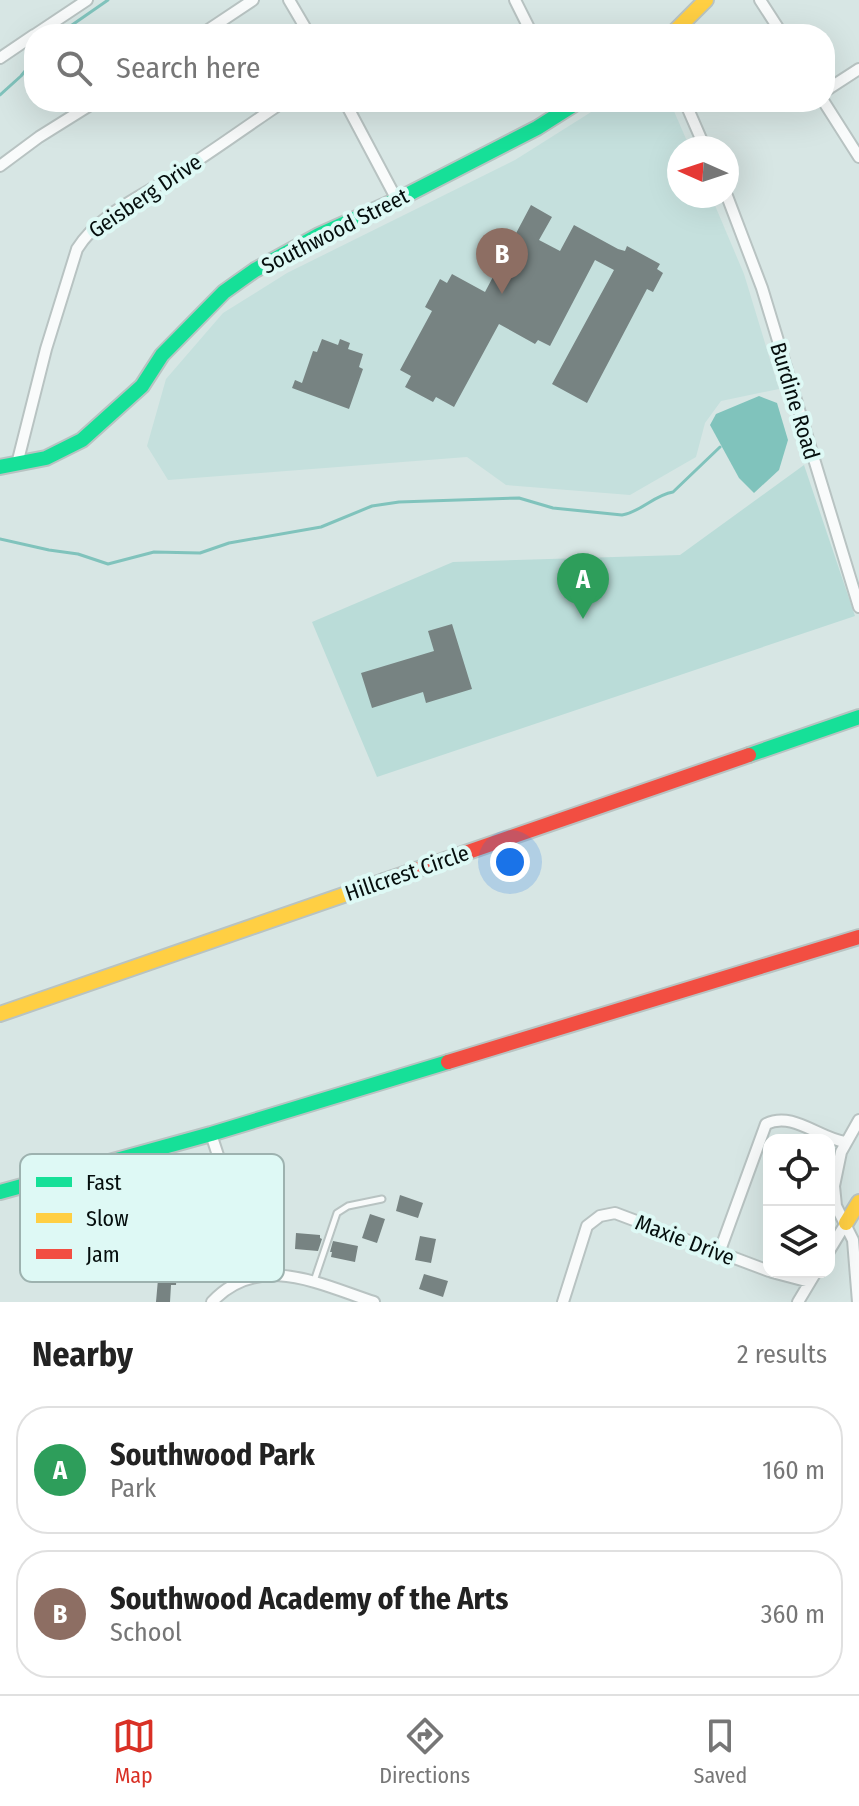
<!DOCTYPE html>
<html lang="en">
<head>
<meta charset="utf-8">
<style>
	:root { --surface:#fff; --page:#f6f6f6; --text:#222; --muted:#767676; --line:#e0e0e0; --accent:#d93025 }
	body { margin:0; font-family:"Fira Sans Condensed",sans-serif; background:var(--page); color:var(--text) }
	.controls { position:absolute; right:24px; bottom:24px; display:grid; overflow:hidden; border-radius:16px; box-shadow:0 8px 32px #0002 }
	.controls button { width:72px; height:72px; display:grid; place-items:center; padding:0; border:0; border-bottom:2px solid var(--line); background:var(--surface); color:var(--text); font:40px sans-serif }
	.compass { position:absolute; left:667px; top:136px; width:72px; height:72px; border-radius:50%; background:var(--surface); box-shadow:0 8px 32px #0002; rotate:273deg }
	.you { position:absolute; left:510px; top:862px; width:28px; height:28px; margin:-20px; border:6px solid #fff; border-radius:50%; background:#1a73e8; box-shadow:0 0 0 12px #1a73e833 }
	.badge { display:grid; place-items:center; width:52px; height:52px; border-radius:50%; background:var(--accent); color:#fff; font-size:26px; font-weight:700 }
	.pin { position:absolute; translate:-50% -66px; filter:drop-shadow(0 2px 4px #0008) }
	.pin::after { content:''; position:absolute; top:42px; width:28px; height:24px; background:inherit; clip-path:polygon(0 0,100% 0,50% 100%) }
	.list { margin:0; padding:0; list-style:none }
	h2 { display:flex; justify-content:space-between; align-items:center; height:104px; margin:0; padding:0 32px; font-size:34px }
	h2 small { font-size:26px; font-weight:400; color:var(--muted) }
	.list li { display:grid; grid-template-columns:52px 1fr auto; gap:24px; align-items:center; box-sizing:border-box; height:128px; margin:0 16px 16px; padding:0 16px; border:2px solid var(--line); border-radius:32px }
	.list b { display:block; font-size:30px; white-space:nowrap }
	.list p { margin:0; font-size:26px; white-space:nowrap; color:var(--muted) }
	.list em { font-size:26px; font-style:normal; color:var(--muted) }
	.icon { flex:none; width:44px; height:44px; fill:none; stroke:currentColor; stroke-width:2; stroke-linecap:round; stroke-linejoin:round }
	.map { position:relative; flex:none; width:859px; height:1302px; overflow:hidden }
	.search { position:absolute; background:var(--surface); box-shadow:0 8px 32px #0002; left:24px; right:24px; top:24px; height:88px; display:flex; align-items:center; gap:20px; box-sizing:border-box; padding:0 28px; border-radius:32px; color:var(--muted); font-size:30px }
	.sheet { height:392px; background:var(--surface) }
	nav { display:flex; justify-content:space-around; align-items:center; box-sizing:border-box; height:112px; border-top:2px solid var(--line); background:var(--surface); font-size:22px; color:var(--muted) }
	nav a { display:grid; justify-items:center; gap:4px }
	nav .on { color:var(--accent) }
	.map>svg:first-child { display:block }
</style>
</head>
<body>
<div class="map">
<svg width="859" height="1302" viewBox="0 0 859 1302">
	<rect width="100%" height="100%" fill="#d7e6e4"/>
	<path fill="#c5e0dd" d="M607,102H670L690,148H679V196H711L744,274L779,389L721,401L705,423L696,457L630,495L506,485L467,457L168,480L147,446L166,379L223,313L287,273L515,160Z"/>
	<path fill="#badcd8" d="M804,465L855,616L377,777L312,622L453,562L680,555Z"/>
	<path fill="#80c3bc" d="M759,396L777,403L788,440L779,470L754,493L739,478L710,425L716,414Z"/>
	<g fill="none" stroke-linecap="round" stroke-linejoin="round">
		<path stroke="#80c3bc" stroke-width="3" d="M59,34L108,0
			M0,95L21,76L34,60
			M0,539L49,550L78,554L108,564L154,552L200,553L229,543L321,527L372,506L399,502L519,498L553,508L622,515C641,512 654,495 673,492L720,447"/>
	</g>
	<path fill="#778382" d="M531,205L552,217L539,240L560,251L574,225L618,249L625,251L627,246L660,264L657,269L663,273L653,292L647,289L587,403L552,384L614,270L595,260L550,346L538,340L535,344L499,324L454,407L436,397L433,402L405,387L411,376L400,370L432,311L425,307L440,279L447,283L452,274L485,292Z
		M322,339L338,345L340,339L350,343L348,349L363,354L359,367L363,369L349,409L292,388L295,380L302,383L313,351L317,352Z
		M452,624L472,689L426,703L423,692L372,708L361,673L434,651L428,631Z
		M400,1195L423,1203L418,1218L396,1211Z
		M370,1214L385,1219L377,1243L362,1238Z
		M296,1233L320,1235V1238L322,1239L318,1251L295,1249Z
		M420,1236L436,1239L431,1263L415,1260Z
		M333,1241L358,1246L355,1262L331,1257L332,1252H330Z
		M159,1268L177,1269L176,1285H171L170,1302H156Z
		M424,1274L448,1281L443,1297L419,1289Z"/>
	<g fill="none" stroke-linecap="round" stroke-linejoin="round">
		<defs>
			<path id="lane" d="M314,1281L337,1213L348,1206L382,1199"/>
			<path id="street" d="M289,0L309,34
				M515,0L532,34
				M760,0L782,34
				M36,34L87,0
				M202,34L253,0
				M0,58L34,35
				M825,91L859,69
				M345,102L397,200
				M685,102L705,148
				M824,102L859,157
				M0,166L39,137L95,102
				M727,196L762,288L859,607
				M17,464L46,349L77,249C99,214 141,197 175,175C212,152 247,126 283,102
				M211,1134L257,1275
				M829,1251L846,1223
				M719,1253L766,1124C793,1111 818,1138 845,1142
				M772,1272L810,1282
				M212,1302C259,1252 319,1284 374,1302
				M563,1302L587,1226L600,1216L615,1213L769,1271
				M798,1302L816,1272
				M858,1302L853,1240L836,1206L834,1186L841,1152L859,1120"/>
			<path id="fast" d="M0,467L46,458L82,440L142,386L162,355L224,292L255,270L319,235L397,200L537,128L578,102
				M749,755L859,717
				M0,1192L211,1134L448,1062"/>
			<path id="slow" d="M672,34L706,0
				M0,1014L384,881
				M846,1223L859,1202"/>
			<path id="jam" d="M384,881L749,755
				M448,1062L859,937"/>
		</defs>
		<use href="#lane" stroke="#b8c3c2" stroke-width="9"/>
		<use href="#street" stroke="#b8c3c2" stroke-width="14"/>
		<use href="#fast" stroke="#b8c3c2" stroke-width="18"/>
		<use href="#slow" stroke="#b8c3c2" stroke-width="18"/>
		<use href="#jam" stroke="#b8c3c2" stroke-width="18"/>
		<use href="#lane" stroke="#f9fbfb" stroke-width="5"/>
		<use href="#street" stroke="#f9fbfb" stroke-width="10"/>
		<use href="#fast" stroke="#16e098" stroke-width="14"/>
		<use href="#slow" stroke="#ffcf43" stroke-width="14"/>
		<use href="#jam" stroke="#f24e42" stroke-width="14"/>
	</g>
	<g text-anchor="middle" dominant-baseline="central" stroke-width="8" stroke-linejoin="round" paint-order="stroke">
		<g font-size="22" fill="#050e0d" stroke="#def9f5">
			<text transform="translate(145 196) rotate(-34)">Geisberg Drive</text>
			<text transform="translate(335 231) rotate(-27)">Southwood Street</text>
			<text transform="translate(795 401) rotate(73)">Burdine Road</text>
			<text transform="translate(407 873) rotate(-19)">Hillcrest Circle</text>
			<text transform="translate(685 1240) rotate(21)">Maxie Drive</text>
		</g>
	</g>
	<rect x="20" y="1154" width="264" height="128" rx="12" fill="#def9f5" stroke="#9db2af" stroke-width="2"/>
	<rect x="36" y="1177" width="36" height="10" fill="#16e098"/>
	<rect x="36" y="1213" width="36" height="10" fill="#ffcf43"/>
	<rect x="36" y="1249" width="36" height="10" fill="#f24e42"/>
	<g font-size="22" fill="#050e0d">
		<text x="86" y="1190">Fast</text>
		<text x="86" y="1226">Slow</text>
		<text x="86" y="1262">Jam</text>
	</g>
</svg>
<div class="controls">
<button><svg class="icon" aria-label="locate" viewBox="0 0 24 24"><circle cx="12" cy="12" r="6"/><path d="M12 2v4M12 18v4M2 12h4M18 12h4"/></svg></button>
<button><svg class="icon" aria-label="layers" viewBox="0 0 24 24"><path d="M12 4l9 5-9 5-9-5zM3 14l9 5 9-5"/></svg></button>
</div>
<svg class="compass" viewBox="-18 -18 36 36"><path d="M0-13l5 13h-10z" fill="#e53935"/><path d="M0 13l5-13h-10z" fill="#767676"/></svg>
<div class="you"></div>
<div class="pin badge" style="left:583px;top:619px;background:#2e9e5b">A</div>
<div class="pin badge" style="left:502px;top:294px;background:#8d6e63">B</div>
<div class="search"><svg class="icon" aria-label="search" viewBox="0 0 24 24"><circle cx="10" cy="10" r="6"/><path d="M15 15l6 6"/></svg>Search here</div>
</div>
<section class="sheet">
<h2>Nearby<small>2 results</small></h2>
<ul class="list">
<li><span class="badge" style="background:#2e9e5b">A</span><div><b>Southwood Park</b><p>Park</p></div><em>160 m</em></li>
<li><span class="badge" style="background:#8d6e63">B</span><div><b>Southwood Academy of the Arts</b><p>School</p></div><em>360 m</em></li>
</ul>
</section>
<nav>
<a class="on"><svg class="icon" aria-label="map" viewBox="0 0 24 24"><path d="M3 6l6-2 6 2 6-2v14l-6 2-6-2-6 2zM9 4v14M15 6v14"/></svg>Map</a>
<a><svg class="icon" aria-label="directions" viewBox="0 0 24 24"><path d="M12 3l9 9-9 9-9-9zM9 14v-3h6M13 9l2 2-2 2"/></svg>Directions</a>
<a><svg class="icon" aria-label="saved" viewBox="0 0 24 24"><path d="M7 4h10v16l-5-4-5 4z"/></svg>Saved</a>
</nav>
</body>
</html>
